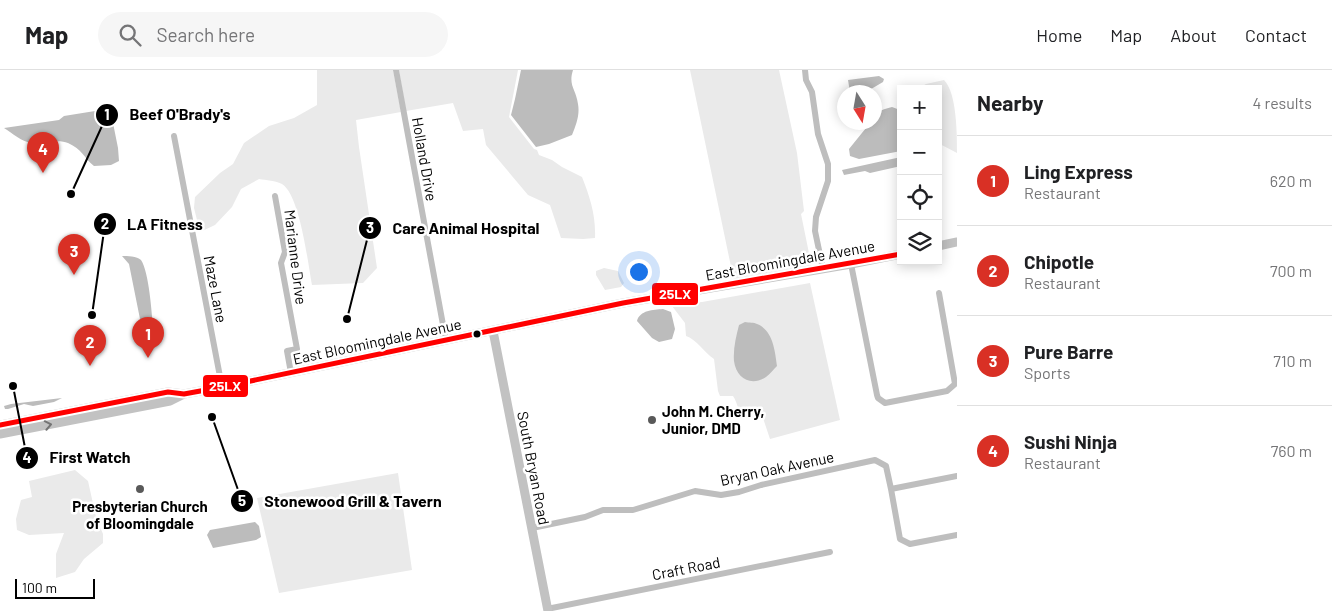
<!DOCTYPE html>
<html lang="en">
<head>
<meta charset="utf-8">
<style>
	:root { --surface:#fff; --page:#f6f6f6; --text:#202124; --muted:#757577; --line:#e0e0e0; --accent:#d93025 }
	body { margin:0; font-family:Barlow,sans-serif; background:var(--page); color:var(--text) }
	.controls { position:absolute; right:15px; top:15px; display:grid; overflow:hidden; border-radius:0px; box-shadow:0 2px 12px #0003 }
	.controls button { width:45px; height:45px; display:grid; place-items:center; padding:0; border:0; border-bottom:1px solid var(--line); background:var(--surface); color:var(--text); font:25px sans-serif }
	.compass { position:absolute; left:837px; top:15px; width:45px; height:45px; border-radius:50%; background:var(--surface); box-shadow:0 2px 12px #0003; rotate:169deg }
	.scale { position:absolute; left:15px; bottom:12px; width:80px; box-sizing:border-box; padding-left:5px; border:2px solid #000; border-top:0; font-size:14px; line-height:18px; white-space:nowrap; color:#000; -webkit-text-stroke:4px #fff; paint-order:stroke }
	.you { position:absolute; left:638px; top:201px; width:18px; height:18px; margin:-12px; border:4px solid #fff; border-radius:50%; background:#1a73e8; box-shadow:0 0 0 8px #1a73e833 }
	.badge { display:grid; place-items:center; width:32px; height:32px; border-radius:50%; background:var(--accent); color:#fff; font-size:16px; font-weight:700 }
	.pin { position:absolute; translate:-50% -41px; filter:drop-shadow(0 1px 2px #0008) }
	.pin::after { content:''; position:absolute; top:26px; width:18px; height:15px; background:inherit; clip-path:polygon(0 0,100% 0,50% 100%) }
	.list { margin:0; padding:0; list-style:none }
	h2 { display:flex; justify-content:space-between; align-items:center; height:65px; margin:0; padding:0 20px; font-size:21px }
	h2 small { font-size:16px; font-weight:400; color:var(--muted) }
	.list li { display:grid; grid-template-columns:32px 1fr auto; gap:15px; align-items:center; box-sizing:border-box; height:90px; padding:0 20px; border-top:1px solid var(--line) }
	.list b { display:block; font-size:19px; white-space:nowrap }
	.list p { margin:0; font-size:16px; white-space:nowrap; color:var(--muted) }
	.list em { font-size:16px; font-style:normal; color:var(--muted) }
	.icon { flex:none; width:28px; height:28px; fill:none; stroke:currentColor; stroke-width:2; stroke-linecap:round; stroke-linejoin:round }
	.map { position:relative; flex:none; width:957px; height:541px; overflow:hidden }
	header { display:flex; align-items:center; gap:30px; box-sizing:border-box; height:70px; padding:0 25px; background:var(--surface); border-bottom:1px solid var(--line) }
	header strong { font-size:24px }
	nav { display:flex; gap:28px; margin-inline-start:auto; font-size:18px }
	.search { width:350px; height:45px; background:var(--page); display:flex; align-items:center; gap:12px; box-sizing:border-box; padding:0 18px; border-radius:28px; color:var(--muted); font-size:19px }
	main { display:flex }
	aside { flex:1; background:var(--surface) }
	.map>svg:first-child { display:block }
</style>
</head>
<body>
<header>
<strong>Map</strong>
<div class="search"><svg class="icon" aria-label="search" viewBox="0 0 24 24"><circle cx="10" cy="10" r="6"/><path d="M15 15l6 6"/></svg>Search here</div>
<nav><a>Home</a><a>Map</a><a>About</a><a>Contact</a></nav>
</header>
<main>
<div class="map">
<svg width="957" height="541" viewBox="0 0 957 541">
	<rect width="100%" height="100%" fill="#fff"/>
	<path fill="#eaeaea" d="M317,0H393L401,42L356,50L359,77L377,198L363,213L312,215C308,194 300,125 282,114C276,111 266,110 259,109L241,119L232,137L215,155L200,162L194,138L195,127L220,103L233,94L244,73L269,56L294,48L317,35Z
		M399,0H518L509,47L534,79L537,80L539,85L552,90L562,97L582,107C590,127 596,146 595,168L583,169L561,168L550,135L528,125L486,75L483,59L463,61L453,33L406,41Z
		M690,0H779L797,83L804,141L801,144L812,198L734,211Z
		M944,10C957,23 957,65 957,83L938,73V19H917L926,14Z
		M604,198L618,201L624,213L621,217L605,220L596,205V201Z
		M810,213L840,350L770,369L762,345L744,349C738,343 738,333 733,326H720L718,321L714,289C704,282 696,269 686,266L685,253L672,236L669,235L702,232Z
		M75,400L88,411L96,447L103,464V473L84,489L75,502L56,508V484L64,463L29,465L17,460L16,449L21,430L32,427L29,411Z
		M398,403L412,500L279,523L257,428Z"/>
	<path fill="#bcbcbc" d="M521,0H573C568,16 576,19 578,34C580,45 576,55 572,65L549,74L536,77L511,45L515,29Z
		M879,6L884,9L883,12L866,22H850L848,10Z
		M892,37L900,40L901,81L859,89L850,86L849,79L870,53L874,52C874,41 882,40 892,37Z
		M95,41H107L111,43L118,78L119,91L111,95L94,96C84,88 82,79 68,73C56,68 44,75 32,73C22,72 12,63 4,58L59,50L64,46Z
		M901,87V96L870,103L865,101L844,105L842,100Z
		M122,186C127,186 137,186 141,190C149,202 152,244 153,260L140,249L129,194Z
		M663,239L671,242L675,259L672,269L659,272L652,268L637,251C640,240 653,240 663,239Z
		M745,252C749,253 754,252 757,254C773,260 775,281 777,296C774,299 770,304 766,307C751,317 736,308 734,291C733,279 736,267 739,255Z
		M62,328L54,332L33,336L24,334L8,339H5L4,336L11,334Z
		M255,452L259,456L261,467L256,470L213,478L207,465L210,460Z"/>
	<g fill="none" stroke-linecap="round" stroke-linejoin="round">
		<path stroke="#bebebe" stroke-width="6" d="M396,0L446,271
			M805,0L806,10L812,22L818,64L828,94V111L816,147L815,161L823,199
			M174,66L222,317
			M275,126L285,182L281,193L297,279L287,281L291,303
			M851,194L877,325L878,328L885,333L947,321L955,314L939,223
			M957,406L891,419L900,469L910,474L957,465
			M532,458L585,447L603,440H633L695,421L721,425L739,422L761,415L875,390L886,396L891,419
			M547,539L830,482"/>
		<path stroke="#c2c2c2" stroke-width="9" d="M938,176L957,172
			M493,261L548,541
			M0,355L168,322L184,324L222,317L623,233L851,194L901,184
			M0,364L170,331L184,324"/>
		<defs>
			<path id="bus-1" d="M0,355L168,322L184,324L222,317L623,233L901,184"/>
		</defs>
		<use href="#bus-1" stroke="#fff" stroke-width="9"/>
		<use href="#bus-1" stroke="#f00" stroke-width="5"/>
	</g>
	<defs><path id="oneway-chevron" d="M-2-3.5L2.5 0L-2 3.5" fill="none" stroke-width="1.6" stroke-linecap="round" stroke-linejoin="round" transform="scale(1.25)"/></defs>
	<use stroke="#747474" href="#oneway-chevron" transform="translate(48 355) rotate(-11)"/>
	<circle fill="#000" stroke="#fff" stroke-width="2" cx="477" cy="264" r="4.5"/>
	<g fill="#595959" stroke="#fff" stroke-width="2">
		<circle cx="652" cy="350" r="5"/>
		<circle cx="140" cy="419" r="5"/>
	</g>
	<g text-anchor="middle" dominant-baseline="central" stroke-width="5" stroke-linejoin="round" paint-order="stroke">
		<g font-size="15" fill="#000" stroke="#fff">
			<text transform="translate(425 89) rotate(80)">Holland Drive</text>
			<text transform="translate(296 187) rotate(83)">Marianne Drive</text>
			<text transform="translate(790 190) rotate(-10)">East Bloomingdale Avenue</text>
			<text transform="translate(216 219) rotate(79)">Maze Lane</text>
			<text transform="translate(377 271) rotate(-12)">East Bloomingdale Avenue</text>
			<text transform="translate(534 398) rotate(79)">South Bryan Road</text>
			<text transform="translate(777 398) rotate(-12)">Bryan Oak Avenue</text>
			<text transform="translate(686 498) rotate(-11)">Craft Road</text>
		</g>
		<g font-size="15" font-weight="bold" fill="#000" stroke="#fff" text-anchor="start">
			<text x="662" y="341">John M. Cherry,<tspan x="662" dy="17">Junior, DMD</tspan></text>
			<text x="140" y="436" text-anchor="middle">Presbyterian Church<tspan x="140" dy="17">of Bloomingdale</tspan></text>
		</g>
	</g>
	<path fill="none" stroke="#000" stroke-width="2" d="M71 124L107 45M92 245L105 154M347 249L370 158M13 316L27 388M212 347L242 431"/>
	<g fill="#000" stroke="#fff" stroke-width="2">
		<circle cx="71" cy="124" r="5"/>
		<circle cx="92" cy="245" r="5"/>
		<circle cx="347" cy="249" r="5"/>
		<circle cx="13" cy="316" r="5"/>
		<circle cx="212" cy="347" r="5"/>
		<circle cx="107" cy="45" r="12"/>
		<circle cx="105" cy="154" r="12"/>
		<circle cx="370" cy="158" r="12"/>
		<circle cx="27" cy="388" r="12"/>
		<circle cx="242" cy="431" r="12"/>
	</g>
	<g font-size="15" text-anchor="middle" font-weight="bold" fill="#fff">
		<text x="107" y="50">1</text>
		<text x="105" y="159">2</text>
		<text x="370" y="163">3</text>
		<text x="27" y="393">4</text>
		<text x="242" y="436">5</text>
	</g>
	<g font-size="16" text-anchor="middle" font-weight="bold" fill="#000" stroke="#fff" stroke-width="5" stroke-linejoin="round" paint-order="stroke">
		<text x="180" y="50">Beef O'Brady's</text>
		<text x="165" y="160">LA Fitness</text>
		<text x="466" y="164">Care Animal Hospital</text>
		<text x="90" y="393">First Watch</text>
		<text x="353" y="437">Stonewood Grill &amp; Tavern</text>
	</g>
	<g stroke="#fff" stroke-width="2">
		<rect x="651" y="212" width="48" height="24" rx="5" fill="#f00"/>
		<rect x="202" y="304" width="47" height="24" rx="5" fill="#f00"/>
	</g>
	<g font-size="14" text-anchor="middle" font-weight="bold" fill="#fff">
		<text x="675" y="229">25LX</text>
		<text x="225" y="321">25LX</text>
	</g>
</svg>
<div class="controls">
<button>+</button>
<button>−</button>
<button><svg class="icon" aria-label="locate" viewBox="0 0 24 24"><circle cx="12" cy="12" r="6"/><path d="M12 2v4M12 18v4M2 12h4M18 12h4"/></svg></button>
<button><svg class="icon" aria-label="layers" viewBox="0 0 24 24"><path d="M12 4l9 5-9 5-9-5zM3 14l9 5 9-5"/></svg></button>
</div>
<svg class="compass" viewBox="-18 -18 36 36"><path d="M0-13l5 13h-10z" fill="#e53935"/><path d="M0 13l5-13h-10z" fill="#757577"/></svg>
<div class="scale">100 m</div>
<div class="you"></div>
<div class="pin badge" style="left:148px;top:288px">1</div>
<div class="pin badge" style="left:90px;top:296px">2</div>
<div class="pin badge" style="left:74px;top:205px">3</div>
<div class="pin badge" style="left:43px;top:103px">4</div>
</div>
<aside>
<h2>Nearby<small>4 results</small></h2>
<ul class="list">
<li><span class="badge">1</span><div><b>Ling Express</b><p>Restaurant</p></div><em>620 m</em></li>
<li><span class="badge">2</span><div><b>Chipotle</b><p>Restaurant</p></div><em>700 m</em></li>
<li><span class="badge">3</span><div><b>Pure Barre</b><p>Sports</p></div><em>710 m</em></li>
<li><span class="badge">4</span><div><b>Sushi Ninja</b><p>Restaurant</p></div><em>760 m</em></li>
</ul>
</aside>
</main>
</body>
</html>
